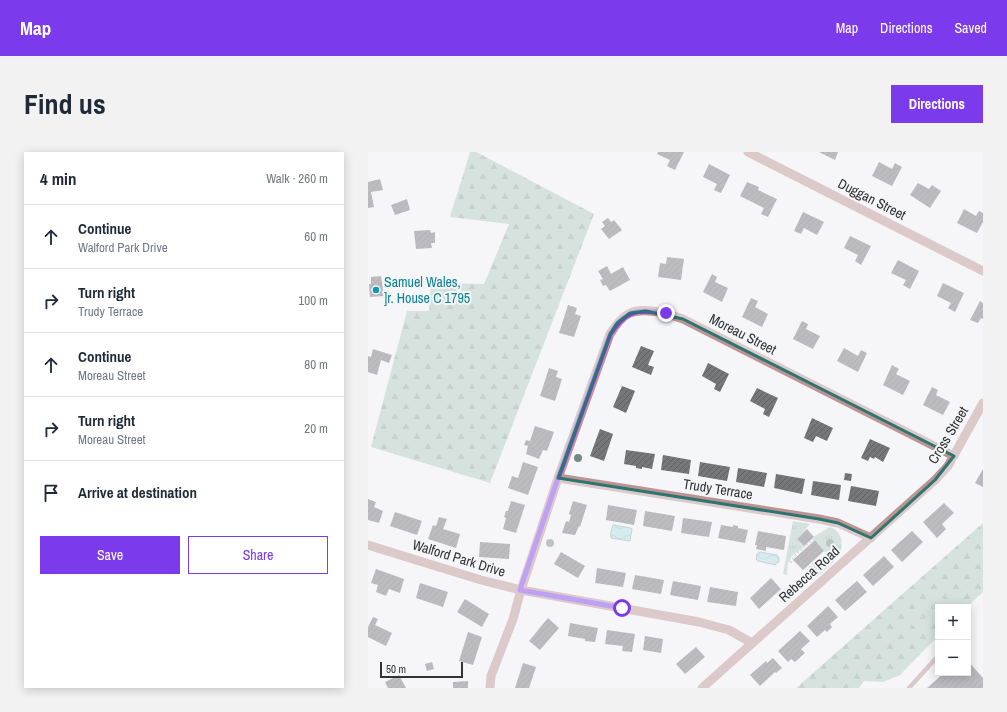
<!DOCTYPE html>
<html lang="en">
<head>
<meta charset="utf-8">
<style>
	:root { --surface:#fff; --page:#f2f2f3; --text:#1f2937; --muted:#747a83; --line:#e0e1e3; --accent:#7c3aed }
	body { margin:0; font-family:"Archivo Narrow",sans-serif; background:var(--page); color:var(--text) }
	.controls { position:absolute; right:12px; bottom:12px; display:grid; overflow:hidden; border-radius:0px; box-shadow:0 2px 10px #0003 }
	.controls button { width:36px; height:36px; display:grid; place-items:center; padding:0; border:0; border-bottom:1px solid var(--line); background:var(--surface); color:var(--text); font:20px sans-serif }
	.scale { position:absolute; left:12px; bottom:10px; width:83px; box-sizing:border-box; padding-left:4px; border:2px solid #323334; border-top:0; font-size:11px; line-height:14px; white-space:nowrap; color:#323334; -webkit-text-stroke:3px #f5f6f9; paint-order:stroke }
	.stop { position:absolute; width:12px; height:12px; margin:-9px; border:3px solid #7c3aed; border-radius:50%; background:#fff }
	.stop.end { background:#7c3aed; border-color:#fff; box-shadow:0 1px 4px #0008 }
	.list { margin:0; padding:0; list-style:none }
	h2 { display:flex; justify-content:space-between; align-items:center; height:52px; margin:0; padding:0 16px; font-size:17px }
	h2 small { font-size:13px; font-weight:400; color:var(--muted) }
	.list li { display:grid; grid-template-columns:26px 1fr auto; gap:12px; align-items:center; box-sizing:border-box; height:64px; padding:0 16px; border-top:1px solid var(--line) }
	.list b { display:block; font-size:15px; white-space:nowrap }
	.list p { margin:0; font-size:13px; white-space:nowrap; color:var(--muted) }
	.list em { font-size:13px; font-style:normal; color:var(--muted) }
	.actions { display:flex; gap:8px; padding:12px 16px }
	.actions a { flex:1; padding:9px 0; border:1px solid var(--accent); border-radius:0px; text-align:center; font-size:14px; color:var(--accent) }
	.actions .main { background:var(--accent); color:#fff }
	.icon { flex:none; width:22px; height:22px; fill:none; stroke:currentColor; stroke-width:2; stroke-linecap:round; stroke-linejoin:round }
	.map { position:relative; flex:none; width:615px; height:536px; overflow:hidden; border-radius:0px }
	header { display:flex; align-items:center; gap:24px; box-sizing:border-box; height:56px; padding:0 20px; background:var(--accent); color:#fff }
	header strong { font-size:19px }
	nav { display:flex; gap:22px; margin-inline-start:auto; font-size:14px }
	.intro { display:flex; align-items:center; justify-content:space-between; box-sizing:border-box; height:96px; padding:0 24px }
	h1 { margin:0; font-size:28px }
	.button { padding:10px 18px; border-radius:0px; background:var(--accent); color:#fff; font-size:14px; font-weight:700 }
	main { display:flex; gap:24px; padding:0 24px }
	aside { flex:1; background:var(--surface); border-radius:0px; box-shadow:0 2px 10px #0003 }
	.map>svg:first-child { display:block }
</style>
</head>
<body>
<header>
<strong>Map</strong>
<nav><a>Map</a><a>Directions</a><a>Saved</a></nav>
</header>
<div class="intro"><h1>Find us</h1><a class="button">Directions</a></div>
<main>
<aside>
<h2>4 min<small>Walk · 260 m</small></h2>
<ul class="list">
<li><svg class="icon" aria-label="ahead" viewBox="0 0 24 24"><path d="M12 20V5M6 11l6-6 6 6"/></svg><div><b>Continue</b><p>Walford Park Drive</p></div><em>60 m</em></li>
<li><svg class="icon" aria-label="right" viewBox="0 0 24 24"><path d="M7 20v-9h11M14 6l5 5-5 5"/></svg><div><b>Turn right</b><p>Trudy Terrace</p></div><em>100 m</em></li>
<li><svg class="icon" aria-label="ahead" viewBox="0 0 24 24"><path d="M12 20V5M6 11l6-6 6 6"/></svg><div><b>Continue</b><p>Moreau Street</p></div><em>80 m</em></li>
<li><svg class="icon" aria-label="right" viewBox="0 0 24 24"><path d="M7 20v-9h11M14 6l5 5-5 5"/></svg><div><b>Turn right</b><p>Moreau Street</p></div><em>20 m</em></li>
<li><svg class="icon" aria-label="arrive" viewBox="0 0 24 24"><path d="M6 21V4h12l-3 4 3 4H6"/></svg><div><b>Arrive at destination</b></div></li>
</ul>
<div class="actions"><a class="main">Save</a><a>Share</a></div>
</aside>
<div class="map">
<svg width="615" height="536" viewBox="0 0 615 536">
	<defs>
		<pattern id="grass-tufts" width="24" height="20" patternUnits="userSpaceOnUse"><rect width="24" height="20" fill="#aecabb"/><path d="M3 7l-1-3M5 7V3M7 7l1-3M15 17l-1-3M17 17v-4M19 17l1-3" fill="none" stroke="#8ea599"/></pattern>
		<pattern id="forest-firs" width="22" height="20" patternUnits="userSpaceOnUse"><rect width="22" height="20" fill="#aecabb"/><path d="M5 1l3.5 6h-7zM16 11l3.5 6h-7z" fill="#8ea599"/></pattern>
		<pattern id="water-waves" width="16" height="10" patternUnits="userSpaceOnUse"><rect width="16" height="10" fill="#afdee0"/><path d="M0 5q4-4 8 0t8 0" fill="none" stroke="#97bfc1"/></pattern>
		<pattern id="building-hatch" width="6" height="6" patternUnits="userSpaceOnUse"><rect width="6" height="6" fill="#76777a"/><path d="M-1 1l2-2M0 6l6-6M5 7l2-2" fill="none" stroke="#616265"/></pattern>
	</defs>
	<rect width="100%" height="100%" fill="#f5f6f9"/>
	<path fill="url(#grass-tufts)" d="M425,369L442,372L429,387L436,394L423,405L422,410H420L419,423L415,422Z
		M462,375C468,377 471,381 473,386C477,405 461,414 449,425L442,418L449,409L458,401L446,387L447,384Z"/>
	<path fill="url(#forest-firs)" d="M102,0H108L226,62L122,331L3,295L39,159H61L63,131L116,132L141,72L82,65Z
		M615,371V440L599,455H570V484L532,523L515,530L496,529L491,536H428Z"/>
	<path fill="url(#water-waves)" stroke="#8aabac" d="M245,373L263,376L264,377L262,389L243,386V383H242Z
		M392,400L409,403L411,406V410L408,411V413L390,409L388,407L389,402Z"/>
	<path fill="url(#building-hatch)" d="M290,0H316L307,18L299,14L302,8L289,2Z
		M451,0H470L467,8Z
		M511,10L524,17L527,11L534,15L524,34L504,24Z
		M341,12L362,23L353,41L346,38L349,32L335,25Z
		M12,27L15,38L3,40L6,55L0,56V30Z
		M379,30L391,35L390,38L409,47L400,65L393,62L396,56L372,44Z
		M550,31L561,37L564,33L573,39L562,56L542,43Z
		M39,47L42,58L27,63L23,53Z
		M596,57L608,64L611,59L615,61V70L609,81L589,71Z
		M435,60L456,70L449,83L436,76L433,82L426,79Z
		M240,66L243,70L246,68L254,78L241,87L233,77L237,74L234,70Z
		M62,78L63,81L67,80V91H63L64,96L48,97L46,79Z
		M482,84L503,94L493,113L487,109L490,103L476,96Z
		M299,105L316,107L313,128L290,125L292,111L298,112Z
		M530,108L551,119L542,137L535,133L538,128L523,121Z
		M239,114L243,122L255,115L262,128L242,139L238,133L235,134L232,128L235,127L230,119Z
		M344,122L349,125L347,130L360,136L354,150L335,140Z
		M13,124L16,144L2,145L1,132H3V125Z
		M575,131L596,141L587,160L580,156L583,151L569,144Z
		M383,146L390,149L387,155L400,162L394,175L374,165Z
		M612,149L615,151V167L613,166L610,171L602,168Z
		M200,153L209,156L207,162L213,164L206,185L191,181Z
		M434,169L440,172L438,177L452,184L445,197L425,187Z
		M273,194L286,199L280,213L286,215L283,223L264,215Z
		M476,196L490,204L493,198L499,201L490,220L469,209Z
		M5,197L24,203L21,211L13,208L9,223L0,220V204L3,205Z
		M340,211L361,222L352,240L346,237L348,232L334,224Z
		M524,213L531,217L528,222L542,229L535,243L515,233Z
		M181,216L190,219L188,225L194,227L187,249L172,244Z
		M254,234L267,239L258,261L245,255Z
		M564,235L570,238L568,243L582,250L575,263L555,253Z
		M389,236L410,246L401,265L395,262L397,257L382,249Z
		M444,266L465,276L459,289L448,284L445,290L436,286Z
		M167,274L186,280L179,299L175,298L171,307L158,302L160,294L156,293L158,288L162,289Z
		M232,277L245,282L236,309L222,304Z
		M502,287L522,296L515,310L507,305L506,307L502,305L500,309L493,306Z
		M258,298L287,302L284,317L274,315V317L268,316V314L256,312Z
		M295,303L323,308L321,322L293,318Z
		M155,310L170,315L160,343L140,336L144,324L150,326Z
		M332,310L362,315L359,329L330,324Z
		M370,316L399,321L396,335L368,330Z
		M615,317V335L607,331Z
		M477,321L484,322L483,329L476,328Z
		M408,322L437,327L434,342L406,336Z
		M445,329L473,333L471,348L443,343Z
		M483,334L511,339L508,354L480,349Z
		M0,347L8,350L6,355L15,359L11,371L0,368Z
		M143,349L157,353L148,381L135,377L138,366L136,365L138,359H140Z
		M205,349L219,353L212,375L211,374L207,383L194,381L198,369L201,370L203,363L201,362Z
		M576,351L586,361L574,372L578,377L569,386L555,370Z
		M240,353L269,358L266,373L238,368Z
		M277,359L307,364L304,379L275,374Z
		M27,360L54,369L49,383L22,374Z
		M71,365L79,367L75,377L92,382L88,396L60,387L65,373L68,374Z
		M315,366L344,370L341,385L313,381Z
		M353,373L365,375V373L370,374V376L380,378L377,391L350,386Z
		M439,377L446,385L436,394L429,387Z
		M390,379L418,384L416,398L398,395V399L388,397L389,393H387Z
		M544,379L555,390L534,410L523,398Z
		M447,388L456,399L435,418L425,408Z
		M112,390L142,392L141,407L111,405Z
		M193,400L217,414L210,426L186,412Z
		M516,404L526,415L505,434L495,423Z
		M229,416L258,421L255,435L227,431Z
		M8,417L36,427L32,441L21,437L18,444L8,440L10,433L3,431Z
		M267,423L296,428L293,442L264,437Z
		M403,426L413,437L391,457L382,446Z
		M305,429L333,434L330,448L302,443Z
		M489,429L499,440L477,459L467,448Z
		M52,431L80,440L75,455L48,446Z
		M342,435L370,440L368,454L339,450Z
		M97,447L121,462L114,475L89,460Z
		M460,454L470,465L462,472L464,475L459,480L457,478L449,485L439,474Z
		M5,465L10,467L7,473L24,481L18,494L0,485V475Z
		M180,466L191,476L172,498L161,489Z
		M202,471L230,476L227,490L217,489V487L200,484Z
		M239,478L267,482L264,500L254,499L255,494L237,492Z
		M432,479L442,489L433,497L437,501L427,510L423,507L420,510L410,499Z
		M100,480L114,485L105,513L91,509Z
		M277,484L295,487L293,501L275,498Z
		M328,495L337,505L317,522L308,512Z
		M405,506L414,516L408,521L407,520L392,534L382,523L398,509L399,511Z
		M600,509L615,526V536H559L576,521H600Z
		M64,510L66,517L59,519L57,512Z
		M155,511L168,515L161,536H147Z
		M31,523L38,536H20L17,530Z
		M100,529V536H85V530Z"/>
	<g fill="none" stroke-linecap="round" stroke-linejoin="round">
		<path stroke="#babbbe" stroke-width="2" stroke-dasharray="2 2" stroke-linecap="butt" d="M423,411C426,401 439,393 446,387L447,384
			M439,419L447,409V407
			M466,536L576,447L615,424"/>
		<path stroke="#bc9491" stroke-width="4.5" d="M541,536L570,504"/>
		<path stroke="#bc9491" stroke-width="9" d="M380,0L615,119
			M503,386L470,371L451,367L190,326L242,182C247,174 253,165 262,161C276,155 301,162 315,167L586,304
			M0,393L113,428L153,438L331,470L361,478L384,491
			M122,536L123,524L145,467L153,438L190,326
			M334,536L567,328L580,314L615,251"/>
	</g>
	<g fill="#768983">
		<circle cx="210" cy="306" r="4"/>
		<circle cx="182" cy="391" r="4"/>
		<circle cx="462" cy="391" r="4"/>
		<circle cx="463" cy="404" r="4"/>
	</g>
	<g fill="none" stroke-linecap="round" stroke-linejoin="round">
		<path stroke="#7c3aed" stroke-width="5" d="M254,456L152,438L190,326L242,182C259,156 269,158 298,161"/>
	</g>
	<path d="M0 0H615V536H0ZM278,159L315,167L586,304L567,328L503,386L470,371L451,367L190,326L242,182L249,171L262,161Z" fill="#f5f6f9" fill-opacity=".55" fill-rule="evenodd"/>
	<path fill="none" stroke="#2d7570" stroke-width="3" stroke-linejoin="round" d="M278,159L315,167L586,304L567,328L503,386L470,371L451,367L190,326L242,182L249,171L262,161Z"/>
	<circle fill="#0f9aa8" stroke="#f5f6f9" stroke-width="1.5" cx="8" cy="138" r="4"/>
	<g text-anchor="middle" dominant-baseline="central" stroke-width="4" stroke-linejoin="round" paint-order="stroke">
		<g font-size="14" fill="#323334" stroke="#f5f6f9">
			<text transform="translate(504 47) rotate(27)">Duggan Street</text>
			<text transform="translate(375 182) rotate(27)">Moreau Street</text>
			<text transform="translate(580 283) rotate(-59)">Cross Street</text>
			<text transform="translate(350 337) rotate(9)">Trudy Terrace</text>
			<text transform="translate(91 406) rotate(17)">Walford Park Drive</text>
			<text transform="translate(441 422) rotate(-42)">Rebecca Road</text>
		</g>
		<g font-size="14" fill="#0d838f" stroke="#f5f6f9" text-anchor="start">
			<text x="16" y="130">Samuel Wales,<tspan x="16" dy="16">]r. House C 1795</tspan></text>
		</g>
	</g>
</svg>
<div class="controls">
<button>+</button>
<button>−</button>
</div>
<div class="scale">50 m</div>
<div class="stop" style="left:254px;top:456px"></div>
<div class="stop end" style="left:298px;top:161px"></div>
</div>
</main>
</body>
</html>
